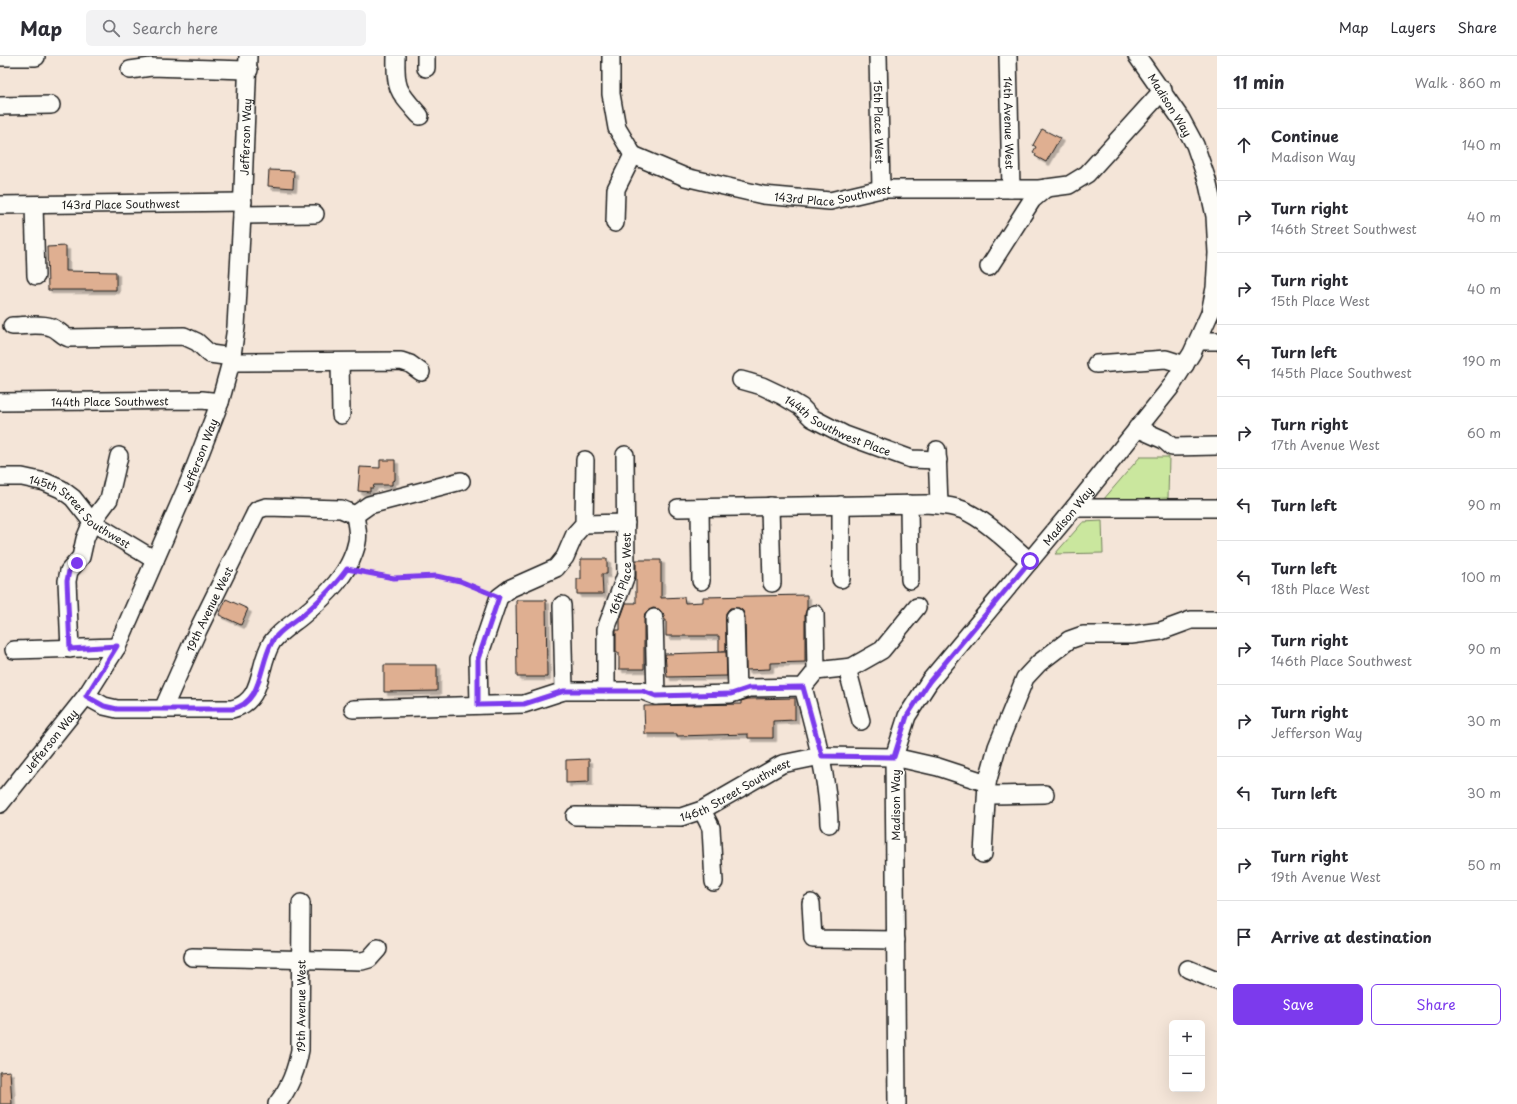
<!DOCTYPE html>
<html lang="en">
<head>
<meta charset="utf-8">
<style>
	:root { --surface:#fff; --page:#f2f2f3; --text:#2b2b33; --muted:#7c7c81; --line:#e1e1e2; --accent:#7c3aed }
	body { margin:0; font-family:"Playpen Sans",sans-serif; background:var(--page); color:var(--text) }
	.controls { position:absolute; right:12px; bottom:12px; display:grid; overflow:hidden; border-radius:6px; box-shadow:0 4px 16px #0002 }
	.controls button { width:36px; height:36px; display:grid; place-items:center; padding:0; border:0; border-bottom:1px solid var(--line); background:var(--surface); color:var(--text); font:20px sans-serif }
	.stop { position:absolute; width:12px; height:12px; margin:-9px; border:3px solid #7c3aed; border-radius:50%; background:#fff }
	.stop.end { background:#7c3aed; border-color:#fff; box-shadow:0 1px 4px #0008 }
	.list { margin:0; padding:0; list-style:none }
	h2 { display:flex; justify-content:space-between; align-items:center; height:52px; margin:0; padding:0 16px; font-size:17px }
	h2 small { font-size:13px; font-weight:400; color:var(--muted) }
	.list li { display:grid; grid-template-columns:26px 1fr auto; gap:12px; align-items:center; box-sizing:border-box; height:72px; padding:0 16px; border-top:1px solid var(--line) }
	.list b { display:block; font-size:15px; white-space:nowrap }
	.list p { margin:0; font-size:13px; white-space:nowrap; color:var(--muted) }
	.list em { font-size:13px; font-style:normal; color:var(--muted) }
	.actions { display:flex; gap:8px; padding:12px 16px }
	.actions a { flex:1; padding:9px 0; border:1px solid var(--accent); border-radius:6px; text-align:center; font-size:14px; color:var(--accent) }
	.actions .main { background:var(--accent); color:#fff }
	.icon { flex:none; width:22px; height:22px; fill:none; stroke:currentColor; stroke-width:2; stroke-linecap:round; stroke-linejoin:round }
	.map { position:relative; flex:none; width:1217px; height:1048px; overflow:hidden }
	header { display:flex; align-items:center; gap:24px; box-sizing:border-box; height:56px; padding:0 20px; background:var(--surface); border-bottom:1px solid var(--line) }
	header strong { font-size:19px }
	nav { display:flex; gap:22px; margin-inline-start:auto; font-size:14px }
	.search { width:280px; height:36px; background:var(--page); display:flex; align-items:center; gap:10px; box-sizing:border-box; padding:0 14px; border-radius:6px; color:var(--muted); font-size:15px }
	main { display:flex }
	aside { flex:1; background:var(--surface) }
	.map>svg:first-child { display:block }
</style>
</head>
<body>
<header>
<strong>Map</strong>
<div class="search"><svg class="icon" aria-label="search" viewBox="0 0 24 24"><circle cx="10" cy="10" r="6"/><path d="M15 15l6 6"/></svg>Search here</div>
<nav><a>Map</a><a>Layers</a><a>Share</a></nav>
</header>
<main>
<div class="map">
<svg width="1217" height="1048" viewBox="0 0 1217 1048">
	<defs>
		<filter id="shadow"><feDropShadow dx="3.5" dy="3.5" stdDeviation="0" flood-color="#0004"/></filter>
	</defs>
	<rect width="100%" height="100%" fill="#f4e5d8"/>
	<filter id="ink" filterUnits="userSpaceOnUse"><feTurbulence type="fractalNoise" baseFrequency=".025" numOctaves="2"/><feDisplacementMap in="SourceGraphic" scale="8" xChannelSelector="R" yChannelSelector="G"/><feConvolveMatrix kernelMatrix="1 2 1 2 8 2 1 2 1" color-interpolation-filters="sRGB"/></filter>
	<g filter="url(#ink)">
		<path fill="#cae79e" stroke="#73825d" d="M1140,401H1169L1168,442L1103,444Z
			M1102,465L1103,497L1055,498L1083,466Z"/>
		<path fill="#dfaf91" stroke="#1c1c1c" filter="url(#shadow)" d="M1042,73L1060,82L1046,106L1035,100L1036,98L1033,96L1036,91L1033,89Z
			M269,114L294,115L293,132L268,130Z
			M66,190V215L116,216V234H48L47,191Z
			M380,404H395V424L392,425V429H374L373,432H370V436L358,435L360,411L380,412Z
			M581,503H607V518H602L603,538H577V523H581Z
			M636,504H661V542L684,541L685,547L703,546V541L807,539V552L805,558V606L770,607V613L746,614L745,561L743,555L739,552H730L726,557V595H719V580H666V564H664V559L659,553L653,552L645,557L644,562V613H619V597H616V574H620V564L626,547H636Z
			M226,543L248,553L241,569L219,559Z
			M516,544H546L547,621H517Z
			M726,596L727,620L667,621L665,598Z
			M384,609H437V635L384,636Z
			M795,642V664L773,665V682H748V678L677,680V678H645L644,650L741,648V645L748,643Z
			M589,703V726L566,727V704Z
			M10,1015L12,1048H0V1016Z"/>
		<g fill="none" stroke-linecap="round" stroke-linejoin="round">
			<defs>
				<g id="minor">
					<path d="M396,0C395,34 398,35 420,60"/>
					<path d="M426,0V12"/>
					<path d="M611,0V38L617,72L633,99"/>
					<path id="s1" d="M878,0L881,133"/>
					<path id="s2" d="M1008,0L1011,133"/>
					<path d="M0,1H36"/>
					<path d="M130,14L151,11L249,14"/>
					<path d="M0,50L51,49"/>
					<path id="s3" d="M633,99L685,121L763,139L830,145L881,133H1039L1069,129L1087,118L1163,34"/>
					<path id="s4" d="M0,149L243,146"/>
					<path d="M34,149L36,220"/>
					<path d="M242,159L315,158"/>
					<path d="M615,167L616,133L633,99"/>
					<path d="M989,211L1032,144L1046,132"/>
					<path d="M12,270C24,270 40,267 51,271C58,273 62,280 69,282L184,280L197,286L210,298L232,301"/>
					<path d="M1198,285H1217"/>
					<path d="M231,306L401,305L410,308L421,316"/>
					<path d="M340,306L341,359"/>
					<path d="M1096,308L1166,303L1185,309"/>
					<path id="s5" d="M741,324L762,330L781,339L801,351L812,362L845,379L911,403L938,404"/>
					<path id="s6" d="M0,346L202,344L220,346"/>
					<path d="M1137,372L1164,384L1172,391L1217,390"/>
					<path d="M937,394L939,449"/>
					<path id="s7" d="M0,421H22L45,426L61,433L73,442L92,466L155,504"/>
					<path d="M909,448L910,524"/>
					<path d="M841,449V523"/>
					<path d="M770,450L772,527"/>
					<path d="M678,452L926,448C939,449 951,449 963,454C988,465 1009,488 1030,505"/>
					<path d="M700,452L701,525"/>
					<path d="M1074,452H1217"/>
					<path d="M584,468L626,467"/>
					<path d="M562,549L564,635"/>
					<path d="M815,558L816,615"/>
					<path d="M735,561L737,636"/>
					<path d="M654,562L656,640"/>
					<path d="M70,593L67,525L69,515L81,501L85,483L92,466L109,443L119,400"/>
					<path d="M14,594L117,591"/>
					<path d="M847,612L861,665"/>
					<path d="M803,631C815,676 828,721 829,768"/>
					<path id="s8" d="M606,635V573L626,519L625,399"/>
					<path d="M86,640L104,650L117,653H232C265,645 257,609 272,586C279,576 292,568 302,560C325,541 351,517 357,486C359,478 356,467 355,459"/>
					<path d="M479,649L478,603L499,541L511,532L556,512L565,501L575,478L584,468L585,404"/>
					<path id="s9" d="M163,653L198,574L257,454L266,451L341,453L355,459L369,449L461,425"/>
					<path d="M353,653L524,648L564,635H643L656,640L731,638L749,632L803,631L816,615L852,611L882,594L917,551"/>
					<path d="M987,739L1045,738"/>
					<path id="s10" d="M0,748L86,640L117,591L189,426L220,346L231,306L236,271L242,159L248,0"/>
					<path d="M702,754L711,772L714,826"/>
					<path id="s11" d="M575,760L681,761L702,754L782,708L821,700L894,701L938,711L987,727L997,691L1025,622L1039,607L1069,584L1083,579H1131L1161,575L1191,564H1217"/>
					<path d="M983,798L987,727"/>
					<path d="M811,847L813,883L896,884"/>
					<path d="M192,901L362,905L369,903L378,893"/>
					<path d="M1188,913L1217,925"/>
					<path id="s12" d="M277,1048C290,1031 296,1015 300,994L301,847"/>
					<path id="s13" d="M897,1048L894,701L907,660L929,626L1074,452L1170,332L1192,297L1210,257L1215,232L1217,197L1215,160L1207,124L1195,89L1181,63L1137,0"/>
				</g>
			</defs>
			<use href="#minor" stroke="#1c1c1c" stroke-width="20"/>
			<path stroke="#1c1c1c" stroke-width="2" stroke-dasharray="4 3" stroke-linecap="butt" d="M360,515L395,522L436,520L460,525L486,536"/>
			<use href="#minor" stroke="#fdfcf7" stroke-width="17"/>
		</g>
	</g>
	<g fill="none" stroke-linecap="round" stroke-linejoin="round" filter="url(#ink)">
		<path stroke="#7c3aed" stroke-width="5" d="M77,507L69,515L67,525L70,593L117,590L86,640L104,650L117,653H232C262,646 259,612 271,588C277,575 294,567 305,557C320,544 335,530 347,513L394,522L436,520L460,525L499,541L478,603V649L524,648L564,635H643L656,640L731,638L749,632L803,631L822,700L894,701L907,660L929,626L1030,505"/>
	</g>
	<g text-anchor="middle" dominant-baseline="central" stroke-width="3.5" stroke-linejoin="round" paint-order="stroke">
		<g font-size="11" fill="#1c1c1c" stroke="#fdfcf7">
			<text transform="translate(1170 49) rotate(58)">Madison Way</text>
			<text stroke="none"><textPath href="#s1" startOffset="66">15th Place West</textPath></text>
			<text stroke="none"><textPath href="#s2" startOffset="67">14th Avenue West</textPath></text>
			<text stroke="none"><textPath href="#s10" startOffset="729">Jefferson Way</textPath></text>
			<text stroke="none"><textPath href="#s3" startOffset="207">143rd Place Southwest</textPath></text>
			<text stroke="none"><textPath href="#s4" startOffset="121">143rd Place Southwest</textPath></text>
			<text stroke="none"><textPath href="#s6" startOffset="110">144th Place Southwest</textPath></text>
			<text stroke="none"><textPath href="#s5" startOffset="108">144th Southwest Place</textPath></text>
			<text stroke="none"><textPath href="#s10" startOffset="405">Jefferson Way</textPath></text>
			<text stroke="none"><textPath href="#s7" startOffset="91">145th Street Southwest</textPath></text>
			<text stroke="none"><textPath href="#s13" startOffset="647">Madison Way</textPath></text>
			<text stroke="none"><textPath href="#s8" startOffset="120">16th Place West</textPath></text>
			<text stroke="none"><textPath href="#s9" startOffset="110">19th Avenue West</textPath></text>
			<text stroke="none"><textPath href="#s10" startOffset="81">Jefferson Way</textPath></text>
			<text stroke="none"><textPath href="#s11" startOffset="167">146th Street Southwest</textPath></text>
			<text transform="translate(895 749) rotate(-90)">Madison Way</text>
			<text stroke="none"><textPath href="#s12" startOffset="103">19th Avenue West</textPath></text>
		</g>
	</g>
</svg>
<div class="controls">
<button>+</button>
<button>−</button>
</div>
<div class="stop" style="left:1030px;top:505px"></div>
<div class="stop end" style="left:77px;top:507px"></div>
</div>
<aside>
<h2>11 min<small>Walk · 860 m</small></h2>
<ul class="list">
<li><svg class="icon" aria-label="ahead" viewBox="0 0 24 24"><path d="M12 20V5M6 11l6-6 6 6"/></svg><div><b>Continue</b><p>Madison Way</p></div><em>140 m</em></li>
<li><svg class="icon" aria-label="right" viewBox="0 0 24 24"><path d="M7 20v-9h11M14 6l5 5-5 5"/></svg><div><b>Turn right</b><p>146th Street Southwest</p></div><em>40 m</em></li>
<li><svg class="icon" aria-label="right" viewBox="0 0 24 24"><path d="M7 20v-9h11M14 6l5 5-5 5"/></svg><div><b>Turn right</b><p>15th Place West</p></div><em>40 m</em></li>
<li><svg class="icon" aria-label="left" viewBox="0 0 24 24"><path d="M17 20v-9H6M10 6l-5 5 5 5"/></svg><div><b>Turn left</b><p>145th Place Southwest</p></div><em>190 m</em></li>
<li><svg class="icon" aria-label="right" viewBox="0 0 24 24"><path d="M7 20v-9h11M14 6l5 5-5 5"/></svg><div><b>Turn right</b><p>17th Avenue West</p></div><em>60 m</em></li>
<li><svg class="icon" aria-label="left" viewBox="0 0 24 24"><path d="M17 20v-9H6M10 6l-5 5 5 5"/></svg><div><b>Turn left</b></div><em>90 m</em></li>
<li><svg class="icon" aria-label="left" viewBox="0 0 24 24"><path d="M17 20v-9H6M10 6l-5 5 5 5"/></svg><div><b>Turn left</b><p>18th Place West</p></div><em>100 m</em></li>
<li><svg class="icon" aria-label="right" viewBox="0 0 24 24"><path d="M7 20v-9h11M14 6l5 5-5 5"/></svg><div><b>Turn right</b><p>146th Place Southwest</p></div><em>90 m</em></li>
<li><svg class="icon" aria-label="right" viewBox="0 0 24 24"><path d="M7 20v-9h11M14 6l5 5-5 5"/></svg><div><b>Turn right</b><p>Jefferson Way</p></div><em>30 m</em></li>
<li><svg class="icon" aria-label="left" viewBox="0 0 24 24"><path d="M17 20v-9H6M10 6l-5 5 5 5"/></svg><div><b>Turn left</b></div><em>30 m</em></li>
<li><svg class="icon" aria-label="right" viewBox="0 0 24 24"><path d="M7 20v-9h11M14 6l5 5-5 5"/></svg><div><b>Turn right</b><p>19th Avenue West</p></div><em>50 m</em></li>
<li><svg class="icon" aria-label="arrive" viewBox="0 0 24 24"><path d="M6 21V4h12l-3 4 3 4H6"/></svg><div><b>Arrive at destination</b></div></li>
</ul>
<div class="actions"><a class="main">Save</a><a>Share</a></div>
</aside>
</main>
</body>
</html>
